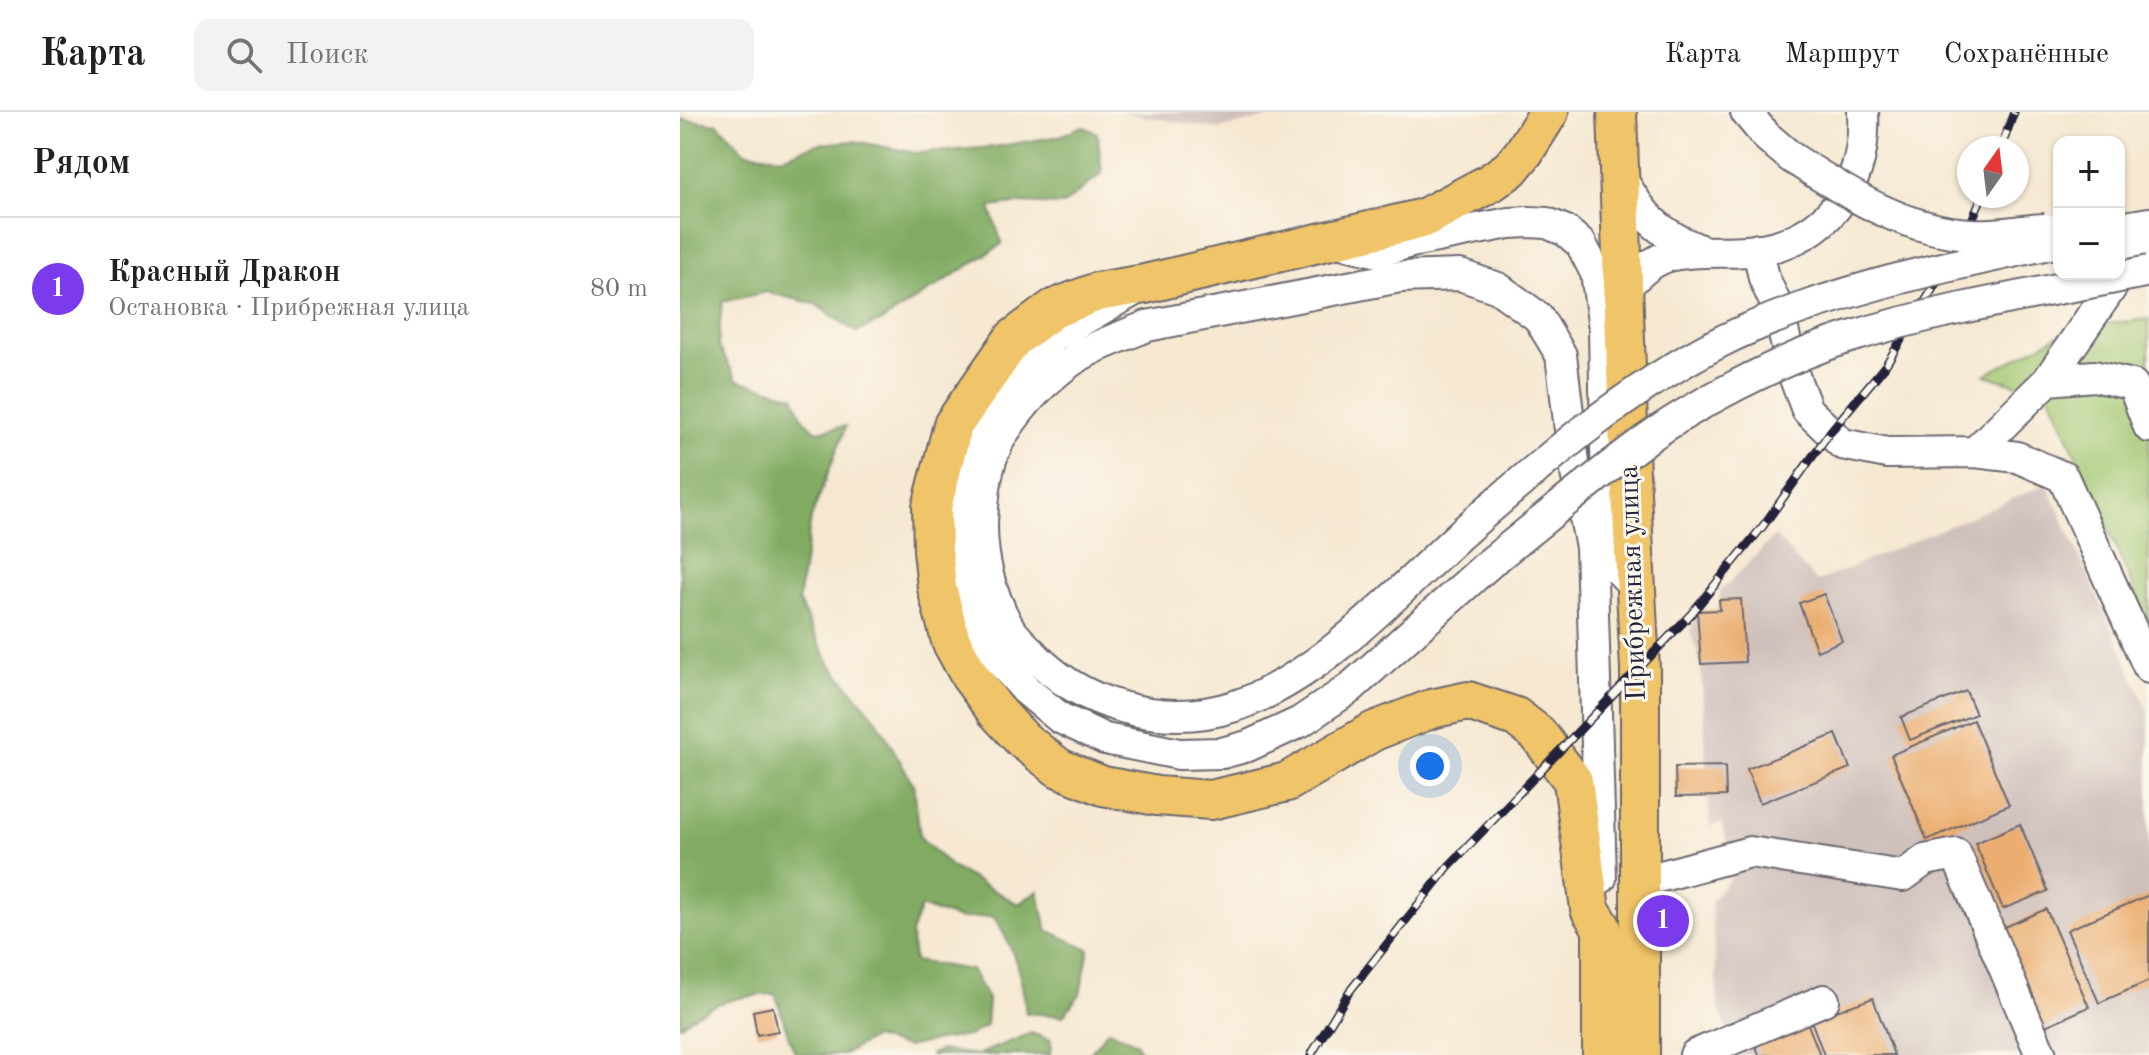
<!DOCTYPE html>
<html lang="ru">
<head>
<meta charset="utf-8">
<style>
	:root { --surface:#fff; --page:#f2f2f2; --text:#202124; --muted:#757577; --line:#e0e0e0; --accent:#7c3aed }
	body { margin:0; font-family:"Old Standard TT",serif; background:var(--page); color:var(--text) }
	.controls { position:absolute; right:24px; top:24px; display:grid; overflow:hidden; border-radius:16px; box-shadow:0 2px 6px #0004 }
	.controls button { width:72px; height:72px; display:grid; place-items:center; padding:0; border:0; border-bottom:2px solid var(--line); background:var(--surface); color:var(--text); font:40px sans-serif }
	.compass { position:absolute; left:1277px; top:24px; width:72px; height:72px; border-radius:50%; background:var(--surface); box-shadow:0 2px 6px #0004; rotate:14deg }
	.you { position:absolute; left:750px; top:654px; width:28px; height:28px; margin:-20px; border:6px solid #fff; border-radius:50%; background:#1a73e8; box-shadow:0 0 0 12px #1a73e833 }
	.badge { display:grid; place-items:center; width:52px; height:52px; border-radius:50%; background:var(--accent); color:#fff; font-size:26px; font-weight:700 }
	.pin { position:absolute; translate:-50% -50%; border:4px solid #fff; box-shadow:0 2px 8px #0006 }
	.list { margin:0; padding:0; list-style:none }
	h2 { display:flex; justify-content:space-between; align-items:center; height:104px; margin:0; padding:0 32px; font-size:34px }
	h2 small { font-size:26px; font-weight:400; color:var(--muted) }
	.list li { display:grid; grid-template-columns:52px 1fr auto; gap:24px; align-items:center; box-sizing:border-box; height:144px; padding:0 32px; border-top:2px solid var(--line) }
	.list b { display:block; font-size:30px; white-space:nowrap }
	.list p { margin:0; font-size:26px; white-space:nowrap; color:var(--muted) }
	.list em { font-size:26px; font-style:normal; color:var(--muted) }
	.icon { flex:none; width:44px; height:44px; fill:none; stroke:currentColor; stroke-width:2; stroke-linecap:round; stroke-linejoin:round }
	.map { position:relative; flex:none; width:1469px; height:943px; overflow:hidden }
	header { display:flex; align-items:center; gap:48px; box-sizing:border-box; height:112px; padding:0 40px; background:var(--surface); border-bottom:2px solid var(--line) }
	header strong { font-size:38px }
	nav { display:flex; gap:44px; margin-inline-start:auto; font-size:28px }
	.search { width:560px; height:72px; background:var(--page); display:flex; align-items:center; gap:20px; box-sizing:border-box; padding:0 28px; border-radius:16px; color:var(--muted); font-size:30px }
	main { display:flex }
	aside { flex:1; background:var(--surface) }
	.map>svg:first-child { display:block }
</style>
</head>
<body>
<header>
<strong>Карта</strong>
<div class="search"><svg class="icon" aria-label="search" viewBox="0 0 24 24"><circle cx="10" cy="10" r="6"/><path d="M15 15l6 6"/></svg>Поиск</div>
<nav><a>Карта</a><a>Маршрут</a><a>Сохранённые</a></nav>
</header>
<main>
<aside>
<h2>Рядом<small></small></h2>
<ul class="list">
<li><span class="badge">1</span><div><b>Красный Дракон</b><p>Остановка · Прибрежная улица</p></div><em>80 m</em></li>
</ul>
</aside>
<div class="map">
<svg width="1469" height="943" viewBox="0 0 1469 943">
	<rect width="100%" height="100%" fill="#fbf7ec"/>
	<filter id="ink" filterUnits="userSpaceOnUse"><feTurbulence type="fractalNoise" baseFrequency=".0125" numOctaves="2"/><feDisplacementMap in="SourceGraphic" scale="16" xChannelSelector="R" yChannelSelector="G"/><feConvolveMatrix kernelMatrix="1 2 1 2 8 2 1 2 1" color-interpolation-filters="sRGB"/></filter>
	<filter id="wash" filterUnits="userSpaceOnUse"><feTurbulence type="fractalNoise" baseFrequency=".006" numOctaves="4" result="noise"/><feDisplacementMap in="SourceGraphic" scale="32" xChannelSelector="R" yChannelSelector="G"/><feGaussianBlur stdDeviation="1.8" result="paint"/><feColorMatrix in="noise" values="0 0 0 0 0 0 0 0 0 0 0 0 0 0 0 0 0 1.4 0 .05"/><feComposite in="paint" operator="in"/></filter>
	<g filter="url(#wash)">
		<rect width="100%" height="100%" fill="#f6e8d1"/>
		<path fill="#cfc0bb" d="M441,0H614L538,17Z
			M1367,372L1469,600V943H1057L1038,893L1031,789L1059,756L1052,745L1041,710L1030,714L1021,552L1010,519L1017,499L1040,497V480L1095,424L1137,470Z"/>
		<path fill="#a2c670" stroke="#627456" stroke-width="2" d="M1469,207V512L1370,283L1305,263L1394,215Z"/>
		<path fill="#81ab62" stroke="#52664e" stroke-width="2" d="M0,7L38,12L65,40L102,45L137,32L175,29L236,41L314,35L380,24L402,14L417,21L422,61L383,93L342,91L310,95L322,132L202,209L176,220L135,192L86,180L42,190L38,233L57,268L114,284L123,307L137,319L166,314L131,406L118,489L149,551L197,608L234,674L240,725L271,755L338,792L358,779L367,818L409,837L400,882L383,904L346,901C343,866 333,833 313,804L280,807L241,795L231,821L234,849L291,858L308,887L306,914L288,924L258,928L227,935L193,926L163,943H118C109,936 102,897 95,882C61,883 27,891 0,914Z
			M428,918L457,931L459,938L469,943H409Z
			M351,921L371,928L370,943H250L261,938L297,943Z"/>
		<g id="blocks">
			<path fill="#ebad6f" d="M1144,482L1162,529L1137,539L1119,491Z
				M1061,487L1065,550L1021,552L1017,499L1040,498L1039,488Z
				M1286,579L1296,602L1230,628L1221,605Z
				M1293,608L1329,693L1247,728L1211,643Z
				M1156,622L1170,656L1080,691L1067,657Z
				M1045,654L1046,684L996,685L995,655Z
				M1340,712L1368,779L1323,797L1295,731Z
				M1469,783V869L1419,891L1387,818Z
				M1366,797L1409,895L1361,916L1318,818Z
				M1193,886L1214,943H1144L1131,908Z
				M93,895L98,919L77,923L73,899Z
				M1127,910L1140,943H1079L1075,931Z"/>
		</g>
	</g>
	<g filter="url(#ink)">
		<use href="#blocks" fill-opacity="0" stroke="#6c6770" stroke-width="2"/>
		<g fill="none" stroke-linecap="round" stroke-linejoin="round">
			<defs>
				<path id="minor" d="M1066,0L1086,24L1112,46
					M939,62C962,104 978,122 1023,139
					M1439,116L1469,111
					M653,129L698,140L731,130L829,111L849,110L867,111L886,119L901,132L916,161L924,216L928,446L956,476
					M1078,137L1084,166L1098,197L1114,264L1127,298L1150,320L1162,332L1207,341L1295,340
					M943,178C957,163 972,147 993,143C1017,138 1043,141 1067,139C1145,132 1187,76 1183,0
					M453,179L374,224L347,249L309,293L280,362L272,417L279,469L301,527L346,578L380,606L425,627L499,642L542,641L568,634L620,610L669,577L810,451
					M1368,268L1469,120
					M1469,315L1453,273L1414,264L1368,268L1295,340L1337,345L1383,365L1469,556
					M784,419C718,479 640,566 555,594C483,617 400,594 350,539C342,531 332,522 327,512C308,476 299,436 303,395C305,369 309,343 324,320C341,294 365,268 390,250C412,234 442,225 467,214L720,165L780,163L818,176L858,205L881,243L894,351L911,435L921,766
					M960,770L1070,740L1223,764L1245,748L1276,742L1361,943
					M1015,943L1144,888"/>
				<path id="major" d="M869,0L844,40L830,57L810,71L744,106L465,172L417,180L373,197L333,227L273,313L252,395L253,438L257,476L271,529L290,564L316,599L343,628L379,656L423,674L477,684L531,688L607,670L694,619L751,597L788,589L836,605L858,622L893,669L910,797L922,816V943
					M937,0L949,342L960,557V943"/>
			</defs>
			<use href="#minor" stroke="#6c6770" stroke-width="34"/>
			<use href="#major" stroke="#6c6770" stroke-width="42"/>
			<use href="#minor" stroke="#fff" stroke-width="30"/>
			<use href="#major" stroke="#f0c469" stroke-width="38"/>
			<defs>
				<path id="rail" d="M1321,36L1334,0
					M631,943L669,880L768,755L1011,502L1083,414L1150,320L1205,254L1286,123L1302,84"/>
			</defs>
			<use href="#rail" stroke="#22223b" stroke-width="9"/>
			<use href="#rail" stroke="#fbf7ec" stroke-width="6" stroke-dasharray="18" stroke-linecap="butt"/>
			<defs>
				<path id="minor-bridge" d="M1112,46C1167,81 1224,119 1291,122C1315,124 1341,118 1365,117
					M784,419C865,348 945,278 1042,229C1144,179 1268,154 1379,130
					M810,451C858,412 906,372 957,334C1010,294 1103,246 1167,226C1265,195 1368,180 1469,159"/>
			</defs>
			<use href="#minor-bridge" stroke="#6c6770" stroke-width="34" stroke-linecap="butt"/>
			<use href="#minor-bridge" stroke="#fff" stroke-width="30"/>
		</g>
	</g>
	<g text-anchor="middle" dominant-baseline="central" stroke-width="6" stroke-linejoin="round" paint-order="stroke">
		<g font-size="28" fill="#22223b" stroke="#fbf7ec">
			<text transform="translate(954 471) rotate(-92)">Прибрежная улица</text>
		</g>
	</g>
</svg>
<div class="controls">
<button>+</button>
<button>−</button>
</div>
<svg class="compass" viewBox="-18 -18 36 36"><path d="M0-13l5 13h-10z" fill="#e53935"/><path d="M0 13l5-13h-10z" fill="#757577"/></svg>
<div class="you"></div>
<div class="pin badge" style="left:983px;top:809px">1</div>
</div>
</main>
</body>
</html>
